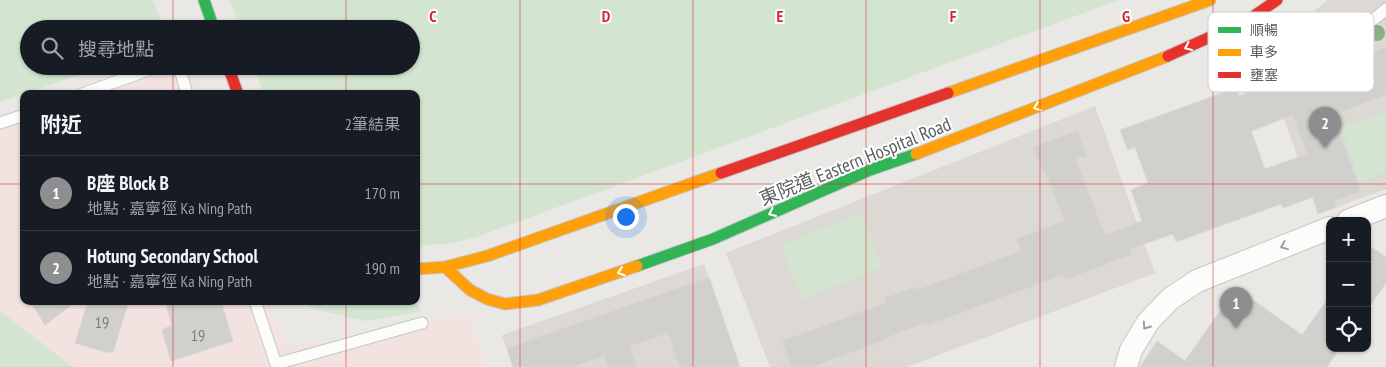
<!DOCTYPE html>
<html lang="zh-TW">
<head>
<meta charset="utf-8">
<style>
	:root { --surface:#171b24; --page:#20242c; --text:#f1f3f6; --muted:#9ea1a6; --line:#363941; --accent:#8c8e8f }
	body { margin:0; font-family:"PT Sans Narrow","Noto Sans TC",sans-serif; background:var(--page); color:var(--text) }
	.controls { position:absolute; right:15px; bottom:15px; display:grid; overflow:hidden; border-radius:10px; box-shadow:0 1px 4px #0004 }
	.controls button { width:45px; height:45px; display:grid; place-items:center; padding:0; border:0; border-bottom:1px solid var(--line); background:var(--surface); color:var(--text); font:25px sans-serif }
	.you { position:absolute; left:625px; top:216px; width:18px; height:18px; margin:-12px; border:4px solid #fff; border-radius:50%; background:#1a73e8; box-shadow:0 0 0 8px #1a73e833 }
	.badge { display:grid; place-items:center; width:32px; height:32px; border-radius:50%; background:var(--accent); color:#fff; font-size:16px; font-weight:700 }
	.pin { position:absolute; translate:-50% -41px; filter:drop-shadow(0 1px 2px #0008) }
	.pin::after { content:''; position:absolute; top:26px; width:18px; height:15px; background:inherit; clip-path:polygon(0 0,100% 0,50% 100%) }
	.list { margin:0; padding:0; list-style:none }
	h2 { display:flex; justify-content:space-between; align-items:center; height:65px; margin:0; padding:0 20px; font-size:21px }
	h2 small { font-size:16px; font-weight:400; color:var(--muted) }
	.list li { display:grid; grid-template-columns:32px 1fr auto; gap:15px; align-items:center; box-sizing:border-box; height:75px; padding:0 20px; border-top:1px solid var(--line) }
	.list b { display:block; font-size:19px; white-space:nowrap }
	.list p { margin:0; font-size:16px; white-space:nowrap; color:var(--muted) }
	.list em { font-size:16px; font-style:normal; color:var(--muted) }
	.icon { flex:none; width:28px; height:28px; fill:none; stroke:currentColor; stroke-width:2; stroke-linecap:round; stroke-linejoin:round }
	.map { position:relative; flex:none; width:1386px; height:367px; overflow:hidden }
	.search { position:absolute; background:var(--surface); box-shadow:0 1px 4px #0004; left:20px; top:20px; width:400px; height:55px; display:flex; align-items:center; gap:12px; box-sizing:border-box; padding:0 18px; border-radius:28px; color:var(--muted); font-size:19px }
	.panel { position:absolute; background:var(--surface); box-shadow:0 1px 4px #0004; left:20px; top:90px; width:400px; height:215px; border-radius:10px }
	.map>svg:first-child { display:block }
</style>
</head>
<body>
<div class="map">
<svg width="1386" height="367" viewBox="0 0 1386 367">
	<rect width="100%" height="100%" fill="#e9e8e4"/>
	<path fill="#dcd8d3" d="M1328,0H1386V189L1318,214L1258,46L1300,22Z
		M1095,106L1155,273L907,367H770L726,253Z
		M704,264L740,367H513L502,335Z"/>
	<path fill="#f2e2e0" d="M179,66H188L197,94H99Z
		M24,119V301H268L274,319L289,346L339,340L472,313L485,367H73L0,311V128Z"/>
	<path fill="#d3e5d0" d="M0,0H153L164,29H29V66H104L0,102Z
		M230,0H1119L477,237L449,244L420,245H416V94H264L254,66H411V29H241Z
		M1386,112V172L1360,182L1341,128Z
		M861,213L882,268L802,299L781,245Z
		M416,290L420,312L366,321L315,309L299,301H416Z
		M0,311L73,367H0Z"/>
	<path fill="#d1d0cd" stroke="#d8d7d3" fill-rule="evenodd" d="M1386,47V95L1333,115L1361,192L1334,201L1337,207L1318,214L1313,197L1283,208L1281,204L1176,242L1173,234L1130,249L1132,254L1065,280L1063,275L928,325L927,322L888,337V339L812,367H791L782,341L885,303L884,298L915,287L916,290L1021,251L1016,239L1064,221L1045,171L1043,172L1033,147L1078,130L1087,156L1076,159L1105,235L1142,221L1131,190L1148,183L1135,147L1128,150L1120,130L1236,88L1239,96L1288,77L1282,60L1299,54L1308,53L1315,73ZM1293,115L1307,154L1265,169L1251,131Z
		M1367,244L1386,257V283L1367,310Z
		M709,277L740,367H679L668,333L630,346L637,367H608L604,356L572,367H513L507,348Z
		M1236,288L1302,335L1330,296V348H1340L1327,367H1140L1157,341L1185,361Z
		M30,301H77L45,325Z
		M88,301H129L113,352H105L75,343Z
		M165,301H221L233,341L171,361L162,330L172,325Z"/>
	<g fill="none" stroke-linecap="round" stroke-linejoin="round">
		<defs>
			<path id="lane" d="M1300,47C1332,38 1362,33 1386,9
				M179,66L187,94
				M82,94L159,66
				M0,123L24,115
				M255,301L276,364L422,323"/>
			<path id="street" d="M1348,221L1386,206
				M1126,367L1131,350L1148,322L1170,299L1197,281L1330,228"/>
			<path id="fast" d="M204,0L214,29
				M637,266L713,239L870,170L916,154"/>
			<path id="slow" d="M948,93L1210,0
				M916,154L1168,56
				M445,267L470,290L487,299L505,304L538,300L637,266
				M416,269L445,267L487,256L721,173"/>
			<path id="jam" d="M1168,56L1248,20L1277,0
				M228,66L238,94
				M721,173L948,93"/>
		</defs>
		<use href="#lane" stroke="#c6c6c6" stroke-width="13"/>
		<use href="#street" stroke="#c6c6c6" stroke-width="24"/>
		<use href="#fast" stroke="#c6c6c6" stroke-width="13"/>
		<use href="#slow" stroke="#c6c6c6" stroke-width="13"/>
		<use href="#jam" stroke="#c6c6c6" stroke-width="13"/>
		<use href="#lane" stroke="#fcfcfb" stroke-width="11"/>
		<use href="#street" stroke="#fcfcfb" stroke-width="22"/>
		<use href="#fast" stroke="#30b455" stroke-width="11"/>
		<use href="#slow" stroke="#ff9f0a" stroke-width="11"/>
		<use href="#jam" stroke="#e5322d" stroke-width="11"/>
	</g>
	<circle fill="#89af86" cx="1377" cy="33" r="8"/>
	<defs><path id="oneway-chevron" d="M-2-3.5L2.5 0L-2 3.5" fill="none" stroke-width="1.6" stroke-linecap="round" stroke-linejoin="round" transform="scale(1.25)"/></defs>
	<g stroke="#fff">
		<use href="#oneway-chevron" transform="translate(1188 47) rotate(156)"/>
		<use href="#oneway-chevron" transform="translate(1037 107) rotate(159)"/>
		<use href="#oneway-chevron" transform="translate(772 213) rotate(156)"/>
		<use href="#oneway-chevron" transform="translate(621 272) rotate(161)"/>
	</g>
	<g stroke="#9b9d9f">
		<use href="#oneway-chevron" transform="translate(1284 246) rotate(158)"/>
		<use href="#oneway-chevron" transform="translate(1146 326) rotate(125)"/>
	</g>
	<path fill="none" stroke="#d62828" stroke-width="1" stroke-opacity="0.55" d="M173,0V29M346,0V29M520,0V367M693,0V367M866,0V367M1040,0V367M1213,0V367M173,66V94M346,66V94M0,184H24M416,184H1386M173,301V367M346,301V367"/>
	<g text-anchor="middle" dominant-baseline="central" stroke-width="4" stroke-linejoin="round" paint-order="stroke">
		<g font-size="16" fill="#797c7d">
			<text x="102" y="322">19</text>
			<text x="198" y="335">19</text>
		</g>
		<g font-size="19" fill="#5a5e61" stroke="#fff">
			<text transform="translate(855 161) rotate(-22)">東院道 Eastern Hospital Road</text>
		</g>
	</g>
	<rect x="1208" y="12" width="166" height="80" rx="8" fill="#fff" stroke="#cecfd0" stroke-width="1"/>
	<rect x="1218" y="27" width="23" height="6" fill="#30b455"/>
	<rect x="1218" y="49" width="23" height="7" fill="#ff9f0a"/>
	<rect x="1218" y="72" width="23" height="6" fill="#e5322d"/>
	<g font-size="14" fill="#5a5e61">
		<text x="1250" y="35">順暢</text>
		<text x="1250" y="57">車多</text>
		<text x="1250" y="80">壅塞</text>
	</g>
	<g font-size="16" text-anchor="middle" font-weight="bold" fill="#d62828" stroke="#fff" stroke-width="4" stroke-linejoin="round" paint-order="stroke">
		<text x="433" y="22">C</text>
		<text x="606" y="22">D</text>
		<text x="780" y="22">E</text>
		<text x="953" y="22">F</text>
		<text x="1126" y="22">G</text>
	</g>
</svg>
<div class="controls">
<button>+</button>
<button>−</button>
<button><svg class="icon" aria-label="locate" viewBox="0 0 24 24"><circle cx="12" cy="12" r="6"/><path d="M12 2v4M12 18v4M2 12h4M18 12h4"/></svg></button>
</div>
<div class="you"></div>
<div class="pin badge" style="left:1236px;top:328px">1</div>
<div class="pin badge" style="left:1325px;top:148px">2</div>
<div class="search"><svg class="icon" aria-label="search" viewBox="0 0 24 24"><circle cx="10" cy="10" r="6"/><path d="M15 15l6 6"/></svg>搜尋地點</div>
<section class="panel">
<h2>附近<small>2筆結果</small></h2>
<ul class="list">
<li><span class="badge">1</span><div><b>B座 Block B</b><p>地點 · 嘉寧徑 Ka Ning Path</p></div><em>170 m</em></li>
<li><span class="badge">2</span><div><b>Hotung Secondary School</b><p>地點 · 嘉寧徑 Ka Ning Path</p></div><em>190 m</em></li>
</ul>
</section>
</div>
</body>
</html>
